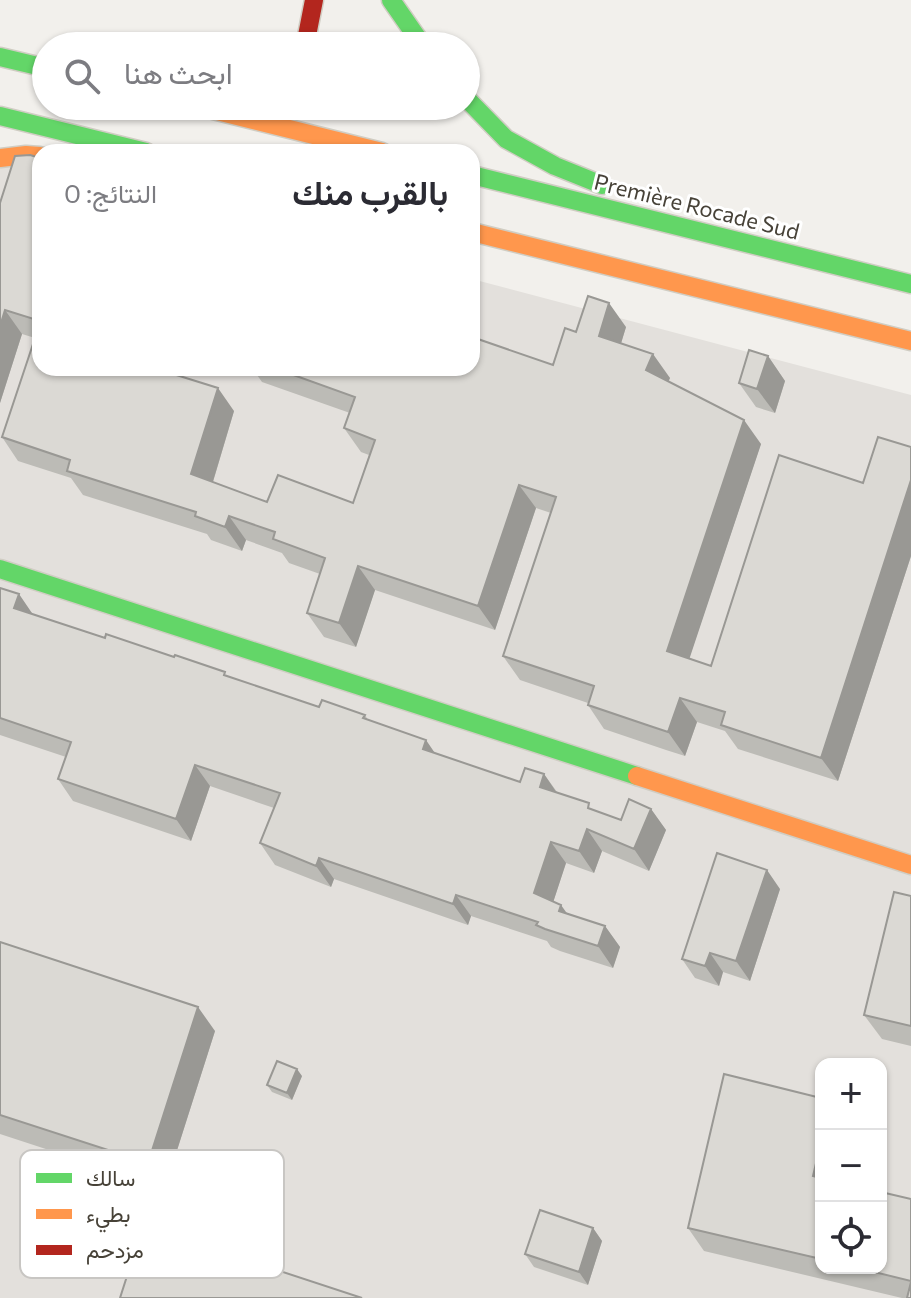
<!DOCTYPE html>
<html lang="ar">
<head>
<meta charset="utf-8">
<style>
	:root { --surface:#fff; --page:#f2f2f3; --text:#2b2b33; --muted:#7c7c81; --line:#e1e1e2 }
	body { margin:0; font-family:Commissioner,Vazirmatn,sans-serif; background:var(--page); color:var(--text); direction:rtl }
	.controls { position:absolute; right:24px; bottom:24px; display:grid; overflow:hidden; border-radius:16px; box-shadow:0 2px 6px #0004 }
	.controls button { width:72px; height:72px; display:grid; place-items:center; padding:0; border:0; border-bottom:2px solid var(--line); background:var(--surface); color:var(--text); font:40px sans-serif }
	.list { margin:0; padding:0; list-style:none }
	h2 { display:flex; justify-content:space-between; align-items:center; height:104px; margin:0; padding:0 32px; font-size:34px }
	h2 small { font-size:26px; font-weight:400; color:var(--muted) }
	.icon { flex:none; width:44px; height:44px; fill:none; stroke:currentColor; stroke-width:2; stroke-linecap:round; stroke-linejoin:round }
	.map { position:relative; flex:none; width:911px; height:1298px; overflow:hidden; direction:ltr }
	.search { position:absolute; background:var(--surface); box-shadow:0 2px 6px #0004; left:32px; top:32px; width:448px; height:88px; display:flex; align-items:center; gap:20px; box-sizing:border-box; padding:0 28px; border-radius:44px; color:var(--muted); font-size:30px }
	.panel { position:absolute; background:var(--surface); box-shadow:0 2px 6px #0004; left:32px; top:144px; width:448px; height:232px; border-radius:24px; direction:rtl }
	.map>svg:first-child { display:block }
</style>
</head>
<body>
<div class="map">
<svg width="911" height="1298" viewBox="0 0 911 1298">
	<rect width="100%" height="100%" fill="#f2f0ec"/>
	<path fill="#e3e0dc" fill-rule="evenodd" d="M31,162L40,368H472V279L911,395V1298H0V168ZM821,1064H881V1268H821Z"/>
	<g fill="none" stroke-linecap="round" stroke-linejoin="round">
		<defs>
			<path id="fast" d="M391,0L423,46
				M0,57L46,68
				M466,98L506,139L555,166L602,185
				M0,116L146,152
				M472,175L911,284
				M0,569L637,776"/>
			<path id="slow" d="M197,106L382,152
				M0,158L26,155L40,156
				M472,232L911,341
				M637,776L911,865"/>
			<path id="jam" d="M305,46L314,0"/>
		</defs>
		<use href="#fast" stroke="#d0cdc3" stroke-width="21"/>
		<use href="#slow" stroke="#d0cdc3" stroke-width="21"/>
		<use href="#jam" stroke="#d0cdc3" stroke-width="21"/>
		<use href="#fast" stroke="#63d668" stroke-width="18"/>
		<use href="#slow" stroke="#ff974d" stroke-width="18"/>
		<use href="#jam" stroke="#b3261e" stroke-width="18"/>
	</g>
	<path fill="#bcbbb6" d="M40,158V368L234,411L213,482L267,502L353,503L369,455L361,452L344,428L350,413L262,382L252,368H472L553,365L576,332L626,327L621,343L670,378L668,381L761,444L689,658L711,666L863,483L911,447V556L838,781L738,749L725,731L697,722L685,756L666,750L604,729L588,705V703L520,680L503,656L551,513L536,508L495,630L375,590L356,647L324,637L307,613L320,574L289,563L282,553L246,540L242,551L211,540L207,534L83,495L71,478L18,461L2,437L35,338L22,334L0,403V203Z
		M768,356L785,381L775,413L756,407L739,383Z
		M0,588L34,615L319,707L365,715L368,720L435,753L520,782L544,774L557,792L594,810L621,820L651,809L666,830L649,871L602,851L594,873L566,863L553,902L568,914L605,926L620,947L613,968L560,951L551,947L547,941L471,916L468,925L334,879L331,887L275,865L260,843L274,808L210,786L191,841L73,801L58,779L66,757L0,735Z
		M780,889L750,981L723,972L719,986L695,978L682,959Z
		M911,896V1046L882,1039L864,1015Z
		M0,942L215,1031L165,1188L0,1134Z
		M302,1076L292,1100L272,1092L267,1085Z
		M821,1098V1268H881L911,1199V1298H902L704,1251L688,1228Z
		M593,1228L602,1241L588,1285L534,1267L525,1254Z"/>
	<path fill="#999894" d="M609,303L626,327L616,360L599,336Z
		M5,310L22,334L0,403V326Z
		M653,354L670,378L663,394L646,370Z
		M768,356L785,381L775,413L757,389Z
		M218,388L234,411L208,498L191,474Z
		M744,420L761,444L684,675L667,651Z
		M911,480V556L838,781L821,758Z
		M519,485L536,508L495,630L478,606Z
		M229,516L246,540L242,551L225,527Z
		M358,566L375,590L356,647L339,623Z
		M19,594L34,616L14,608Z
		M680,698L697,722L685,756L668,732Z
		M426,740L441,762L423,749Z
		M195,765L210,786L191,841L176,819Z
		M544,774L559,796L540,787Z
		M651,809L666,830L649,871L634,849Z
		M587,829L602,851L594,873L579,851Z
		M551,842L566,863L549,915L534,893Z
		M319,858L334,879L331,887L316,866Z
		M767,870L780,889L750,981L736,961Z
		M456,895L471,916L468,925L453,904Z
		M561,905L576,926L559,911Z
		M605,926L620,947L613,968L598,946Z
		M710,953L723,972L719,986L705,966Z
		M198,1007L215,1031L165,1188L148,1163Z
		M297,1069L302,1076L292,1100L287,1093Z
		M821,1142V1187L813,1176Z
		M593,1228L602,1241L588,1285L579,1272Z"/>
	<path fill="#dbd9d4" stroke="#999894" stroke-width="2" d="M30,155L40,158V321L5,310L0,326V203L15,156Z
		M588,296L609,303L599,336L653,354L646,370L744,420L667,651L711,666L779,455L863,483L878,437L911,447V480L821,758L721,725L725,712L680,698L668,732L650,726L588,705L594,686L503,656L556,497L519,485L478,606L358,566L339,623L307,613L325,558L273,539L275,532L229,516L225,527L195,516L196,512L67,471L70,460L2,437L40,323V368H154L218,388L191,474L267,502L278,475L353,503L375,440L344,428L355,397L274,368H472V337L553,365L565,328L576,332Z
		M749,350L768,356L757,389L739,383Z
		M0,588L19,594L14,608L105,638L106,634L174,657L175,655L225,672L224,675L319,707L322,700L365,715L363,718L426,740L423,749L520,782L525,768L544,774L540,787L589,803L588,808L621,820L629,799L651,809L634,849L587,829L579,851L551,842L534,893L561,905L559,911L605,926L598,946L545,929L536,925L538,922L456,895L453,904L319,858L316,866L260,843L280,793L195,765L176,819L58,779L71,742L0,718Z
		M717,853L767,870L736,961L710,953L705,966L682,959Z
		M894,892L911,896V1026L864,1015Z
		M0,942L198,1007L148,1163L0,1115Z
		M277,1061L297,1069L287,1093L267,1085Z
		M724,1074L821,1098V1142L813,1176L821,1178V1259L688,1228Z
		M881,1192L911,1199V1281L858,1268H881Z
		M540,1210L593,1228L579,1272L525,1254Z
		M143,1226L362,1298H120Z
		M911,1282V1298H907Z"/>
	<g text-anchor="middle" dominant-baseline="central" stroke-width="6" stroke-linejoin="round" paint-order="stroke">
		<g font-size="22" fill="#474238" stroke="#fff">
			<text transform="translate(697 206) rotate(14)">Première Rocade Sud</text>
		</g>
	</g>
	<rect x="20" y="1150" width="264" height="128" rx="12" fill="#fff" stroke="#c8c6c3" stroke-width="2"/>
	<rect x="36" y="1173" width="36" height="10" fill="#63d668"/>
	<rect x="36" y="1209" width="36" height="10" fill="#ff974d"/>
	<rect x="36" y="1245" width="36" height="10" fill="#b3261e"/>
	<g font-size="22" fill="#474238">
		<text x="86" y="1186">سالك</text>
		<text x="86" y="1222">بطيء</text>
		<text x="86" y="1258">مزدحم</text>
	</g>
</svg>
<div class="controls">
<button>+</button>
<button>−</button>
<button><svg class="icon" aria-label="locate" viewBox="0 0 24 24"><circle cx="12" cy="12" r="6"/><path d="M12 2v4M12 18v4M2 12h4M18 12h4"/></svg></button>
</div>
<div class="search"><svg class="icon" aria-label="search" viewBox="0 0 24 24"><circle cx="10" cy="10" r="6"/><path d="M15 15l6 6"/></svg>ابحث هنا</div>
<section class="panel">
<h2>بالقرب منك<small>النتائج: 0</small></h2>
<ul class="list">
</ul>
</section>
</div>
</body>
</html>
